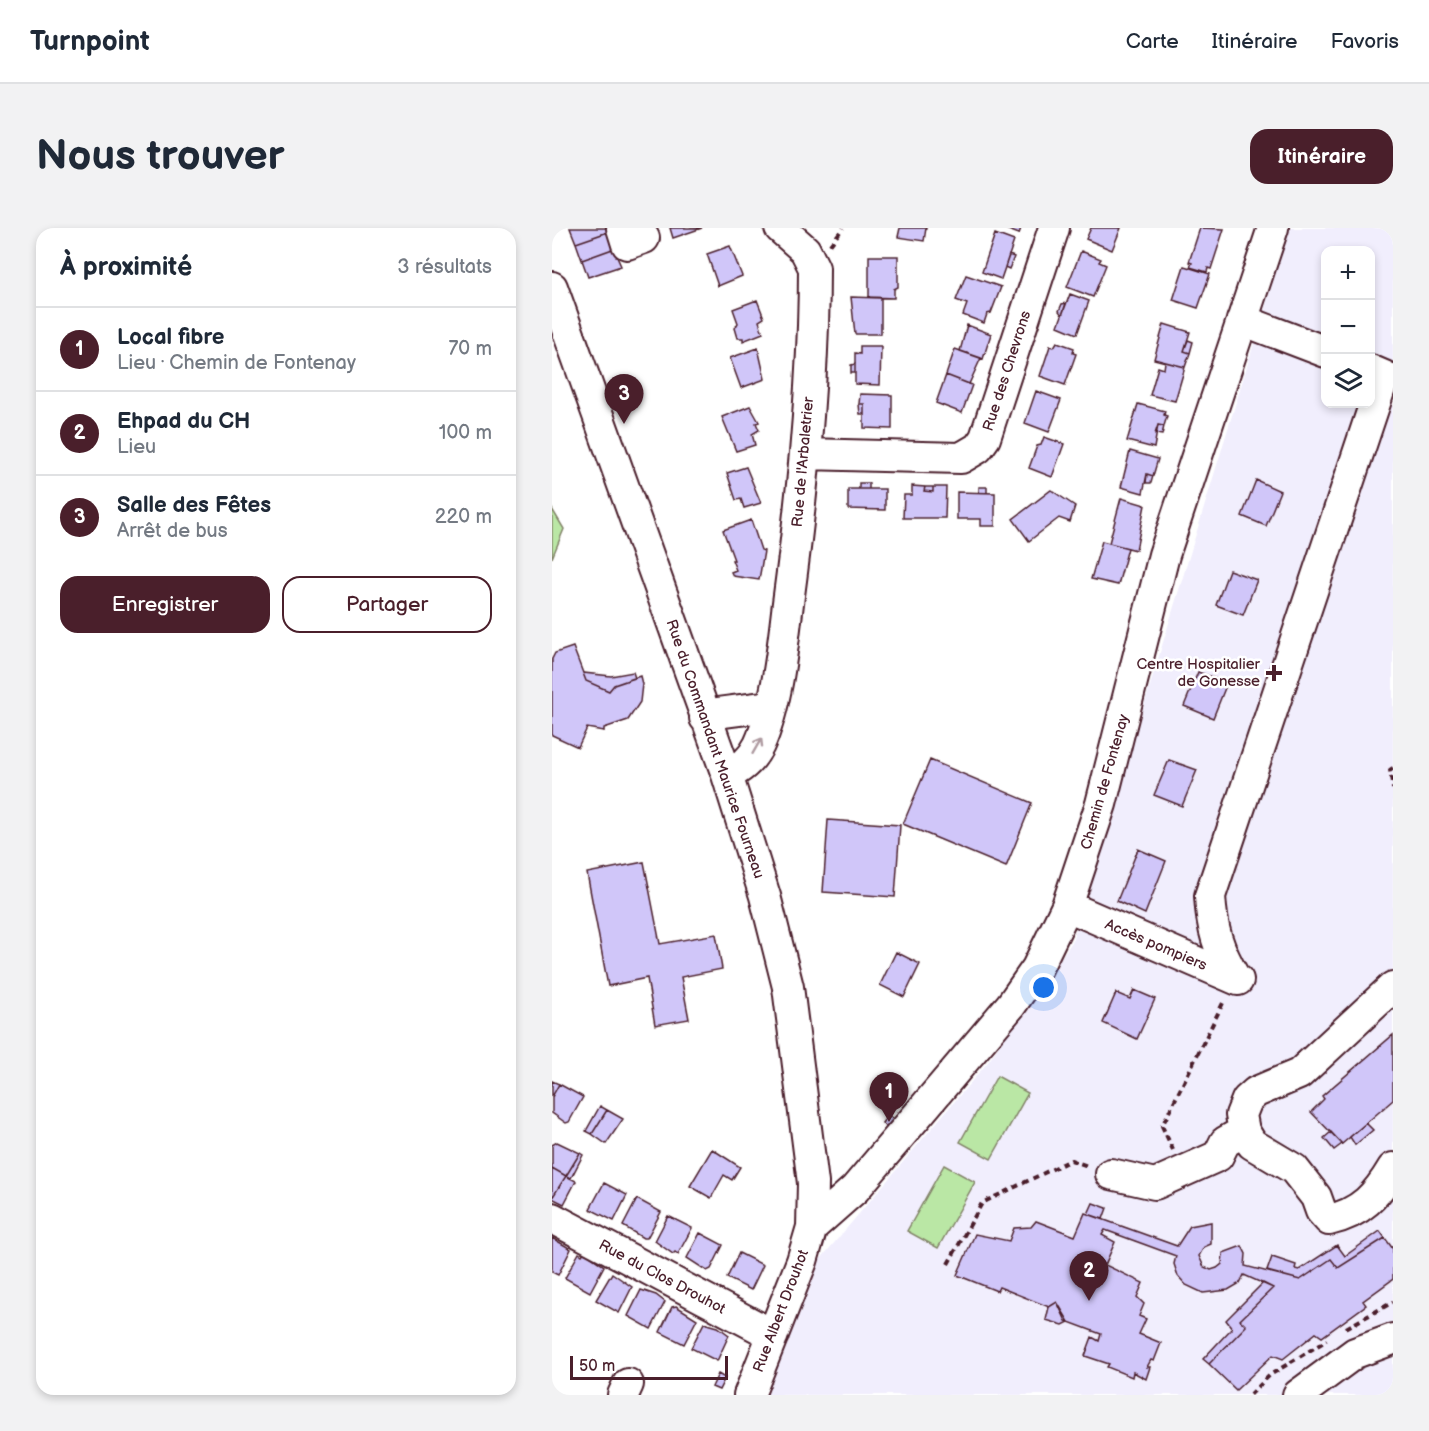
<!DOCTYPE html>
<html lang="fr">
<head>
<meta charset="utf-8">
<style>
	:root { --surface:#fff; --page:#f2f2f3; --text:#1f2937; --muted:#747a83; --line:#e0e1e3; --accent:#4a1f2b }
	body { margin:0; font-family:"Balsamiq Sans",sans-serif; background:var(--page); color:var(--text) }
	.controls { position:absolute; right:18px; top:18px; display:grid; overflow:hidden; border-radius:12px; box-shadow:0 3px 9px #0003 }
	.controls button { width:54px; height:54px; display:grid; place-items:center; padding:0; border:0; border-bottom:2px solid var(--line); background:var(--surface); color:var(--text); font:30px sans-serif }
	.scale { position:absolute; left:18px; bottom:15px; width:158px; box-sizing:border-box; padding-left:6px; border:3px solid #4a1f2b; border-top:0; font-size:16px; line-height:21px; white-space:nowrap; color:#4a1f2b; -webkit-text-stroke:4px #fff; paint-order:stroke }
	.you { position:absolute; left:492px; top:760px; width:21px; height:21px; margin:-15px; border:4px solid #fff; border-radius:50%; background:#1a73e8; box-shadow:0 0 0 9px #1a73e833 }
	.badge { display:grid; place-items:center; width:39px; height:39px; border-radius:50%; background:var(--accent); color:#fff; font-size:20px; font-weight:700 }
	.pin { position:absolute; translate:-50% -50px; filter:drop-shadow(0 2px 3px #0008) }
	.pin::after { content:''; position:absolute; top:32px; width:21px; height:18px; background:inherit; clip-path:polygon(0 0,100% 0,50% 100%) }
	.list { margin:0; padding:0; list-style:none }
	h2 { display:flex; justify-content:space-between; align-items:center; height:78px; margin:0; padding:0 24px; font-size:26px }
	h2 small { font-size:20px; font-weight:400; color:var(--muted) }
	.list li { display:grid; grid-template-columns:39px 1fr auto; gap:18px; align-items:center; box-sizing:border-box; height:84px; padding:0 24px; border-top:2px solid var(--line) }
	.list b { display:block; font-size:22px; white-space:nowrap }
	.list p { margin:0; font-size:20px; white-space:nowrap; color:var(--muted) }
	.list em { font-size:20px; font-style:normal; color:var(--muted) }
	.actions { display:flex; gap:12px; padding:18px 24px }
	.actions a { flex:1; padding:14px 0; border:2px solid var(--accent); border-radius:18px; text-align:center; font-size:21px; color:var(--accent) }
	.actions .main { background:var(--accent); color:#fff }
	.icon { flex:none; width:33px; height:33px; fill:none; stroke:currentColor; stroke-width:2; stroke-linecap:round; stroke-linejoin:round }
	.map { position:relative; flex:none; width:841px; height:1167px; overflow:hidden; border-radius:18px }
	header { display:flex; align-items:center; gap:36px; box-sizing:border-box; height:84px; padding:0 30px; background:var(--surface); border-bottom:2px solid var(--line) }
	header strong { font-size:28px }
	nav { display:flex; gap:33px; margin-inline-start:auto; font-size:21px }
	.intro { display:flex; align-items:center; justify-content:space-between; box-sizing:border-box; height:144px; padding:0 36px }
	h1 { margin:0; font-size:42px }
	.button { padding:15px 27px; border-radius:18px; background:var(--accent); color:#fff; font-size:21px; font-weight:700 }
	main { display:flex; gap:36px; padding:0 36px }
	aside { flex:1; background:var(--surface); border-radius:18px; box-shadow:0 3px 9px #0003 }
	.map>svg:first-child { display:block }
</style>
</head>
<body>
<header>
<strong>Turnpoint</strong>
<nav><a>Carte</a><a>Itinéraire</a><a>Favoris</a></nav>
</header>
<div class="intro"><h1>Nous trouver</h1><a class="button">Itinéraire</a></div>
<main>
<aside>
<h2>À proximité<small>3 résultats</small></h2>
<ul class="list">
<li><span class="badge">1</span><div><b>Local fibre</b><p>Lieu · Chemin de Fontenay</p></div><em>70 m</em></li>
<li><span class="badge">2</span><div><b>Ehpad du CH</b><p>Lieu</p></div><em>100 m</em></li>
<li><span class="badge">3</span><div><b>Salle des Fêtes</b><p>Arrêt de bus</p></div><em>220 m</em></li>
</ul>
<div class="actions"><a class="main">Enregistrer</a><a>Partager</a></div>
</aside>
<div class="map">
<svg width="841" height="1167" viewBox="0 0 841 1167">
	<rect width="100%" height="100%" fill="#fff"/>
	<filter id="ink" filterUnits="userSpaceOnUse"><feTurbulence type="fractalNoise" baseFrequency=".0167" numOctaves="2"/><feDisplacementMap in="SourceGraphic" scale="12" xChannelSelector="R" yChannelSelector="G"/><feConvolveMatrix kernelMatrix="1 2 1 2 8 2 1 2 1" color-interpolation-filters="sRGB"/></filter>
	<g filter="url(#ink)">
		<path fill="#f1eefd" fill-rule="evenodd" d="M737,0H841V1167H212L266,1034L436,834L520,714ZM774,22H818V176H774Z"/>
		<path fill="#bae7a5" stroke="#828368" stroke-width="1.5" d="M0,281L12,301L0,330Z
			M445,848L476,865L439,931L408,914Z
			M392,937L423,954L386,1020L355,1003Z"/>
		<path fill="#d0c6f9" stroke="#4a1f2b" stroke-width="1.5" d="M18,0H54L56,4L24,15Z
			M118,0H150L121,10Z
			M348,0H374L372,13L346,9Z
			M451,0H469L467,6Z
			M539,0H569L560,22L534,11Z
			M648,0L672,1L659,41L656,40L655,44L638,39L640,35L637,34Z
			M56,4L66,19L30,32L24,15Z
			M443,6L462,13L449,51L430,44Z
			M178,18L190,48L166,58L155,26Z
			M66,19L69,28L65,29L69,38L36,49L30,32Z
			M529,23L549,31L547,34L554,37L541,69L515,59Z
			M457,27L462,29L457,41L453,39Z
			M317,28H346V59L342,61V70L317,69Z
			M632,38L658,46L646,80L621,72Z
			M414,47L449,59L439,85L435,86L432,95L411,87L415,76L404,72Z
			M518,66L537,73L525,106L506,98Z
			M299,69L329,70V106H303Z
			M205,72L212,90L207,93L211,105L191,113V110H186L183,100L186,95L181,81Z
			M514,75L510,87L507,83L510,76Z
			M612,96L638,104L632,123L638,125L633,139L602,131Z
			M415,97L439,106L431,131L408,123Z
			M636,112L641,114L638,125L632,123Z
			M505,114L522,120L521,125L524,126L513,157L488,148L498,118L502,119Z
			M308,118H329L328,157L303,156V125L308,126Z
			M206,120L213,151L189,160L178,130Z
			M403,121L429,130L417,156L394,147Z
			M613,134L633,139L623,173L598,167L606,139L612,141Z
			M303,136V145H299V137Z
			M394,147L420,157L410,185L384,175Z
			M484,163L509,172L497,204L473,195Z
			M308,166L340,167V201L312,200V176H307Z
			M307,176H312V186H308Z
			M586,176L613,183L612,187L615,188L612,198L606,197L602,220L575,213Z
			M198,178L207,194L204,195L207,202L200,206L203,217L184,223L170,189Z
			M606,197L612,198L610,207L603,206Z
			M492,209L512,216L500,249L477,240L485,218L489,217Z
			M578,223L606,231L601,248L595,246L591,265L569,259Z
			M194,239L209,275L192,280L189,271L184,272L175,245Z
			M595,246L601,248L599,255H594Z
			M704,252L728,263L714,298L690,288Z
			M307,255H317V261H307Z
			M360,258L373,259L372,263L381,264V259H394L393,290H351L352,267H360Z
			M373,259H381V264L372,263Z
			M427,259H435V265H427Z
			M296,261H333V282L296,281Z
			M499,262L523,278L518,294L507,290L477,313L461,291Z
			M405,264L443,265V298H429V291H405Z
			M569,270L593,277L584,322L557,315Z
			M199,292L209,322L212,323L207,352L181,348L179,344L184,342L180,332H182L171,302Z
			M550,313L576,320L566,357L539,351Z
			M677,342L705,352L691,387L664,377Z
			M21,419L34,453L57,463L62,457L88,448L90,456L88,474L76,492L52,500V503L35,500L26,519L0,507V431L3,425Z
			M81,444L83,450L62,457L57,463L34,453L31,445L59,448Z
			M646,444L675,455L661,490L632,478Z
			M378,532L480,575L454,639L351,596Z
			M617,532L645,542L630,578L602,567Z
			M276,592L348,597L343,669L271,664Z
			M586,621L614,633L593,686L565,673Z
			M92,634L108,716L164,706L170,741L129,749L137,791L103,797L95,750L56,758L35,645Z
			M344,724L368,736L352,769L328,757Z
			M582,762L603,771L585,811L551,795L564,765L578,771Z
			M841,807V872L790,916L759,884L772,871L770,868Z
			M0,853L7,856L0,869Z
			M7,856L31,869L17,894L14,895L0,885V869Z
			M48,878L55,882L40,906L34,903Z
			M55,882L71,891L54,916L40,906Z
			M336,887L344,893L337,901L330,895Z
			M814,895L821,902L803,917L798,909Z
			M779,904L790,916L782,922L772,910Z
			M5,914L28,925L14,948L0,940V917Z
			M160,921L188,939L180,952L172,947L159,970L138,958Z
			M28,925L31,927L19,950L14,948Z
			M0,940L14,948L0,970Z
			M14,948L24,953L12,976L0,970Z
			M52,955L75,967L62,993L38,981Z
			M85,971L109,984L95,1010H91L71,998Z
			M541,975L555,980L551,991L536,986Z
			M533,985L625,1018L638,998L659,994V1016L652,1019L647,1028L652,1039L659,1042L665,1040L670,1036L671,1025L690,1018L694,1026L693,1038L748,1052L779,1031L786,1040L833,1010L841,1021V1051L811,1073L814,1077L770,1109L764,1105L731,1131L721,1127L684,1162L657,1136L694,1098L688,1092L721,1060L692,1047L688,1055L676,1062L651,1065L634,1057L626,1048L622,1036L624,1028L553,1002L550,1007L563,1014L553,1037L591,1055L585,1069L592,1076L587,1088L594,1091L587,1106L609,1115L602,1133L599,1132L595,1139H598L594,1151L581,1144L580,1149L555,1139L557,1136L533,1128L540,1109L547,1113L549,1106L514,1093L505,1074L497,1079L447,1059L445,1063L405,1047L423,1006L457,1013L462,1000L479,999L484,993L523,1008Z
			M116,988L140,1000L126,1026L123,1024L121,1026L103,1013Z
			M828,1003L833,1010L786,1040L779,1031L748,1052L715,1043L720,1029L744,1037L743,1041L747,1042L785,1017L793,1028Z
			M148,1005L171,1017L159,1041L155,1043L135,1030Z
			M0,1010L19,1021L6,1047L0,1044Z
			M32,1024L52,1038L38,1064L13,1050L27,1025L30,1027Z
			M187,1025L211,1037L199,1062L175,1050Z
			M60,1045L80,1059L67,1085L44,1072Z
			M711,1055L721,1060L688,1092L694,1098L657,1136L651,1131L680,1100L674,1092Z
			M89,1062L104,1067L113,1074L99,1101L76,1088Z
			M505,1074L517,1094L511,1097L494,1092L497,1079Z
			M124,1078L145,1091L132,1116L108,1104L120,1079Z
			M152,1095L166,1099L177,1107L165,1133L139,1120Z
			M166,1146L173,1150L167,1162L160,1159Z"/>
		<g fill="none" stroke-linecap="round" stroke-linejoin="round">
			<defs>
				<path id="minor" d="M70,0L75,16L92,10
					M0,59L175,547L213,668L236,759L261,955L260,999L250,1033L197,1167
					M690,92L774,124
					M253,226L409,230L426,220L433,210L502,0
					M153,490L165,485L218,478
					M175,547C189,541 200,531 207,517C225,478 231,417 236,375C251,264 262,152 262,40L253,22L228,0
					M515,678L686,752
					M683,750C666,721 660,702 658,668L832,148L818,142
					M841,759L747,846L704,864L695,872L689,887L692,903L700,916L742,941L764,969L769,983L777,992C809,985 825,967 841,940
					M559,946L603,956L666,928L673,914L692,903
					M0,990L221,1107
					M260,999L303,961L459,777L485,740L515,678L549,576L612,327L721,0
					M71,1167L76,1156
					M746,1167L803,1125L841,1111"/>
			</defs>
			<use href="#minor" stroke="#4a1f2b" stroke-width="34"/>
			<path stroke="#4a1f2b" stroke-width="4" stroke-dasharray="6 4.5" stroke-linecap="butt" d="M278,17L291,0
				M841,540L838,542L841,561
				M621,922L610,898L672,773
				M396,1036L430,975L519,932L536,938
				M794,1100L841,1074
				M698,1167L718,1147L775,1112"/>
			<use href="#minor" stroke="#fff" stroke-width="30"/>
		</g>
		<defs><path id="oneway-shaft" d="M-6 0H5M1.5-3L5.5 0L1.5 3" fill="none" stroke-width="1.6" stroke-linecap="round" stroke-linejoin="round" transform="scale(1.5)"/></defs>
		<use stroke="#ae9aa0" href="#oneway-shaft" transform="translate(205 518) rotate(-60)"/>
	</g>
	<path fill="#4a1f2b" stroke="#fff" stroke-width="2" d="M719 436h6v6h6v6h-6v6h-6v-6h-6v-6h6z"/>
	<g text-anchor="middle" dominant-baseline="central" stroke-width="5" stroke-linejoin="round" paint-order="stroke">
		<g font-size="15" fill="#4a1f2b" stroke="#fff">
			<text transform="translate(455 143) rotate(-72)">Rue des Chevrons</text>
			<text transform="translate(251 234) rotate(-85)">Rue de l'Arbaletrier</text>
			<text transform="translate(163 521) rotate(71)">Rue du Commandant Maurice Fourneau</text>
			<text transform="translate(553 554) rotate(-74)">Chemin de Fontenay</text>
			<text transform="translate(604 717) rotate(23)">Accès pompiers</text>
			<text transform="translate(110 1049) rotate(28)">Rue du Clos Drouhot</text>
			<text transform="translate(229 1083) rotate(-69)">Rue Albert Drouhot</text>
		</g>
		<g font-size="15" fill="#4a1f2b" stroke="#fff" text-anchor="end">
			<text x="708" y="436">Centre Hospitalier<tspan x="708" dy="17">de Gonesse</tspan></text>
		</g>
	</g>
</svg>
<div class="controls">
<button>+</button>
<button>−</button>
<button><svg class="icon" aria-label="layers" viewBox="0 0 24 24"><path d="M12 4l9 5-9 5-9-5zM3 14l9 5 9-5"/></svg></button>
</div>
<div class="scale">50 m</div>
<div class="you"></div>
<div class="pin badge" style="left:337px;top:894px">1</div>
<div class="pin badge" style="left:537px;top:1073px">2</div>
<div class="pin badge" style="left:72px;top:196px">3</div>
</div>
</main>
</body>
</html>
